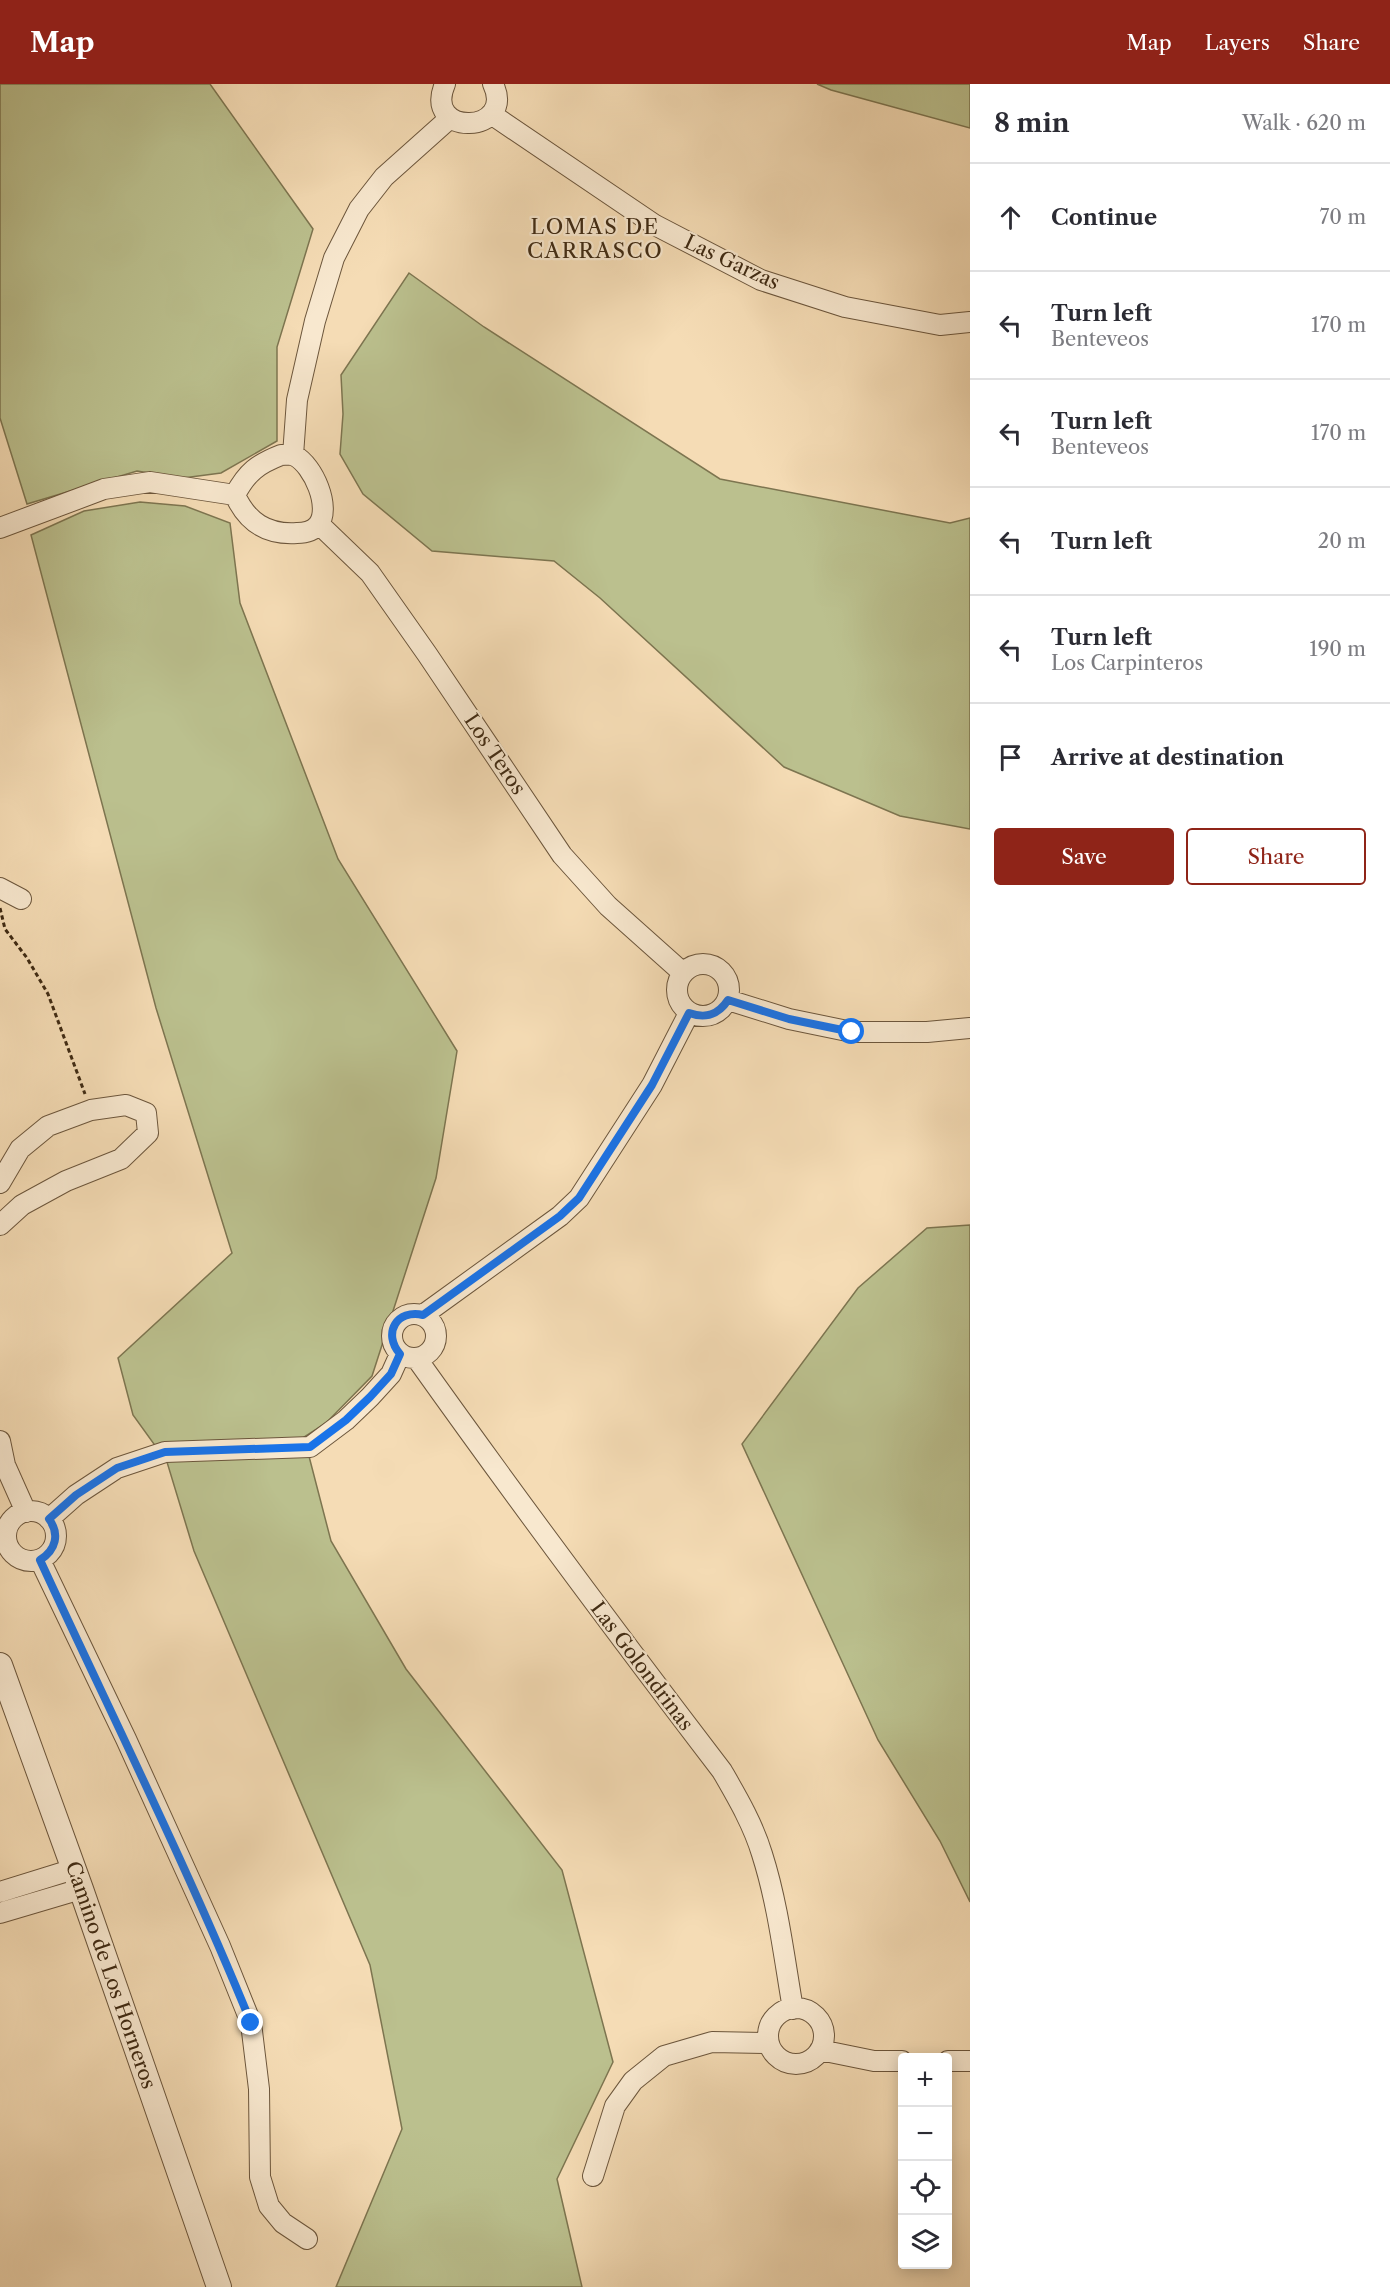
<!DOCTYPE html>
<html lang="en">
<head>
<meta charset="utf-8">
<style>
	:root { --surface:#fff; --page:#f7f7f7; --text:#2b2b33; --muted:#7c7c81; --line:#e1e1e2; --accent:#8f2418 }
	body { margin:0; font-family:"Libre Caslon Text",serif; background:var(--page); color:var(--text) }
	.controls { position:absolute; right:18px; bottom:18px; display:grid; overflow:hidden; border-radius:6px; box-shadow:0 3px 15px #0003 }
	.controls button { width:54px; height:54px; display:grid; place-items:center; padding:0; border:0; border-bottom:2px solid var(--line); background:var(--surface); color:var(--text); font:30px sans-serif }
	.stop { position:absolute; width:18px; height:18px; margin:-14px; border:4px solid #1a73e8; border-radius:50%; background:#fff }
	.stop.end { background:#1a73e8; border-color:#fff; box-shadow:0 2px 6px #0008 }
	.list { margin:0; padding:0; list-style:none }
	h2 { display:flex; justify-content:space-between; align-items:center; height:78px; margin:0; padding:0 24px; font-size:26px }
	h2 small { font-size:20px; font-weight:400; color:var(--muted) }
	.list li { display:grid; grid-template-columns:39px 1fr auto; gap:18px; align-items:center; box-sizing:border-box; height:108px; padding:0 24px; border-top:2px solid var(--line) }
	.list b { display:block; font-size:22px; white-space:nowrap }
	.list p { margin:0; font-size:20px; white-space:nowrap; color:var(--muted) }
	.list em { font-size:20px; font-style:normal; color:var(--muted) }
	.actions { display:flex; gap:12px; padding:18px 24px }
	.actions a { flex:1; padding:14px 0; border:2px solid var(--accent); border-radius:6px; text-align:center; font-size:21px; color:var(--accent) }
	.actions .main { background:var(--accent); color:#fff }
	.icon { flex:none; width:33px; height:33px; fill:none; stroke:currentColor; stroke-width:2; stroke-linecap:round; stroke-linejoin:round }
	.map { position:relative; flex:none; width:970px; height:2203px; overflow:hidden }
	header { display:flex; align-items:center; gap:36px; box-sizing:border-box; height:84px; padding:0 30px; background:var(--accent); color:#fff }
	header strong { font-size:28px }
	nav { display:flex; gap:33px; margin-inline-start:auto; font-size:21px }
	main { display:flex }
	aside { flex:1; background:var(--surface) }
	.map>svg:first-child { display:block }
</style>
</head>
<body>
<header>
<strong>Map</strong>
<nav><a>Map</a><a>Layers</a><a>Share</a></nav>
</header>
<main>
<div class="map">
<svg width="970" height="2203" viewBox="0 0 970 2203">
	<rect width="100%" height="100%" fill="#f5dcb5"/>
	<filter id="stains"><feTurbulence type="fractalNoise" baseFrequency=".00333" numOctaves="4"/><feColorMatrix values="0 0 0 0 .2 0 0 0 0 .09 0 0 0 0 .02 0 0 0 .5 -.17"/></filter>
	<radialGradient id="worn" r=".72"><stop offset=".6" stop-color="#630" stop-opacity="0"/><stop offset="1" stop-color="#630" stop-opacity=".3"/></radialGradient>
	<path fill="#bbc08e" stroke="#7d7550" stroke-width="1.5" d="M0,0H210L313,145L277,263V357L221,389L183,394L137,387L27,420L0,334Z
		M817,0H970V44L831,6Z
		M409,189L484,243L720,395L950,439L970,434V745L900,732L784,683L600,514L554,477L432,467L363,410L340,370L343,330L341,291Z
		M140,418L185,422L230,439L240,519L338,775L457,967L436,1094L372,1292L326,1339L304,1353L331,1457L406,1585L562,1786L613,1978L557,2095L582,2203H336L402,2045L370,1881L194,1467L167,1378L133,1331L118,1274L232,1169L156,924L31,451L84,427Z
		M970,1141V1818L940,1757L878,1656L742,1360L858,1204L927,1144Z"/>
	<g fill="none" stroke-linecap="round" stroke-linejoin="round">
		<defs>
			<path id="minor" d="M445,0C422,54 517,50 493,0
				M491,30L655,141L761,196L845,223L940,241L970,238
				M281,371C286,371 291,370 295,372C313,381 332,424 318,441C313,447 305,449 297,449C267,451 247,438 235,411C247,388 258,380 281,371Z
				M293,371L297,316L315,237L334,174L359,125L384,93L450,34
				M319,440L370,489L427,570L562,771L608,822L683,889
				M0,444L104,405L150,398L235,411
				M0,804L21,815
				M677 906a26 26 0 1 1 52 0a26 26 0 1 1-52 0Z
				M728,916L789,935L852,948H927L970,944
				M0,1099L20,1065L48,1042L91,1026L126,1021L146,1029L148,1049L121,1075L66,1097L22,1121L0,1141
				M392 1252a22 22 0 1 1 44 0a22 22 0 1 1-44 0Z
				M423,1231L560,1132L579,1114L652,1001L689,929
				M417,1275C516,1414 618,1551 722,1687C737,1713 753,1740 762,1770C778,1820 784,1873 793,1925
				M0,1357L5,1381L26,1428
				M6 1452a25 25 0 1 1 50 0a25 25 0 1 1-50 0Z
				M49,1435L76,1411L117,1384L165,1368L310,1363L346,1336L370,1313L391,1290L400,1270
				M40,1476L126,1655L220,1862L251,1939L259,2005L260,2093L269,2122L283,2139L307,2155
				M0,1808L74,1785
				M0,1829L81,1805
				M768 1952a28 28 0 1 1 56 0a28 28 0 1 1-56 0Z
				M820,1966L874,1977H902
				M948,1977H970
				M593,2092L615,2022L633,1997L664,1972L712,1958L768,1959"/>
			<path id="tertiary" d="M0,1581L81,1805L219,2203"/>
		</defs>
		<use href="#minor" stroke="#6c563c" stroke-width="22"/>
		<use href="#tertiary" stroke="#6c563c" stroke-width="26"/>
		<path stroke="#3f2a13" stroke-width="3" stroke-dasharray="4.5 3" stroke-linecap="butt" d="M0,824L5,845L27,874L48,910L85,1010"/>
		<use href="#minor" stroke="#f8e8cf" stroke-width="20"/>
		<use href="#tertiary" stroke="#f8e8cf" stroke-width="24"/>
	</g>
	<g fill="none" stroke-linecap="round" stroke-linejoin="round">
		<path stroke="#1a73e8" stroke-width="8" d="M251,1939C187,1782 111,1630 40,1476C56,1466 60,1450 49,1435L76,1411L117,1384L165,1368L310,1363L346,1336L370,1313L391,1290L400,1270C382,1249 397,1225 423,1231L560,1132L579,1114L652,1001L689,929C706,935 718,931 728,916L789,935L852,948"/>
	</g>
	<g text-anchor="middle" dominant-baseline="central" stroke-width="4.5" stroke-linejoin="round" paint-order="stroke">
		<g font-size="20" fill="#3f2a13" stroke="#f8e8cf">
			<text transform="translate(732 178) rotate(25)">Las Garzas</text>
			<text transform="translate(495 670) rotate(56)">Los Teros</text>
			<text transform="translate(642 1582) rotate(53)">Las Golondrinas</text>
			<text transform="translate(111 1891) rotate(71)">Camino de Los Horneros</text>
		</g>
		<g font-size="21" letter-spacing="1.5" fill="#3f2a13" stroke="#f8e8cf">
			<text x="595" y="142">LOMAS DE<tspan x="595" dy="24">CARRASCO</tspan></text>
		</g>
	</g>
	<rect width="100%" height="100%" filter="url(#stains)"/>
	<rect width="100%" height="100%" fill="url(#worn)"/>
</svg>
<div class="controls">
<button>+</button>
<button>−</button>
<button><svg class="icon" aria-label="locate" viewBox="0 0 24 24"><circle cx="12" cy="12" r="6"/><path d="M12 2v4M12 18v4M2 12h4M18 12h4"/></svg></button>
<button><svg class="icon" aria-label="layers" viewBox="0 0 24 24"><path d="M12 4l9 5-9 5-9-5zM3 14l9 5 9-5"/></svg></button>
</div>
<div class="stop" style="left:852px;top:948px"></div>
<div class="stop end" style="left:251px;top:1939px"></div>
</div>
<aside>
<h2>8 min<small>Walk · 620 m</small></h2>
<ul class="list">
<li><svg class="icon" aria-label="ahead" viewBox="0 0 24 24"><path d="M12 20V5M6 11l6-6 6 6"/></svg><div><b>Continue</b></div><em>70 m</em></li>
<li><svg class="icon" aria-label="left" viewBox="0 0 24 24"><path d="M17 20v-9H6M10 6l-5 5 5 5"/></svg><div><b>Turn left</b><p>Benteveos</p></div><em>170 m</em></li>
<li><svg class="icon" aria-label="left" viewBox="0 0 24 24"><path d="M17 20v-9H6M10 6l-5 5 5 5"/></svg><div><b>Turn left</b><p>Benteveos</p></div><em>170 m</em></li>
<li><svg class="icon" aria-label="left" viewBox="0 0 24 24"><path d="M17 20v-9H6M10 6l-5 5 5 5"/></svg><div><b>Turn left</b></div><em>20 m</em></li>
<li><svg class="icon" aria-label="left" viewBox="0 0 24 24"><path d="M17 20v-9H6M10 6l-5 5 5 5"/></svg><div><b>Turn left</b><p>Los Carpinteros</p></div><em>190 m</em></li>
<li><svg class="icon" aria-label="arrive" viewBox="0 0 24 24"><path d="M6 21V4h12l-3 4 3 4H6"/></svg><div><b>Arrive at destination</b></div></li>
</ul>
<div class="actions"><a class="main">Save</a><a>Share</a></div>
</aside>
</main>
</body>
</html>
